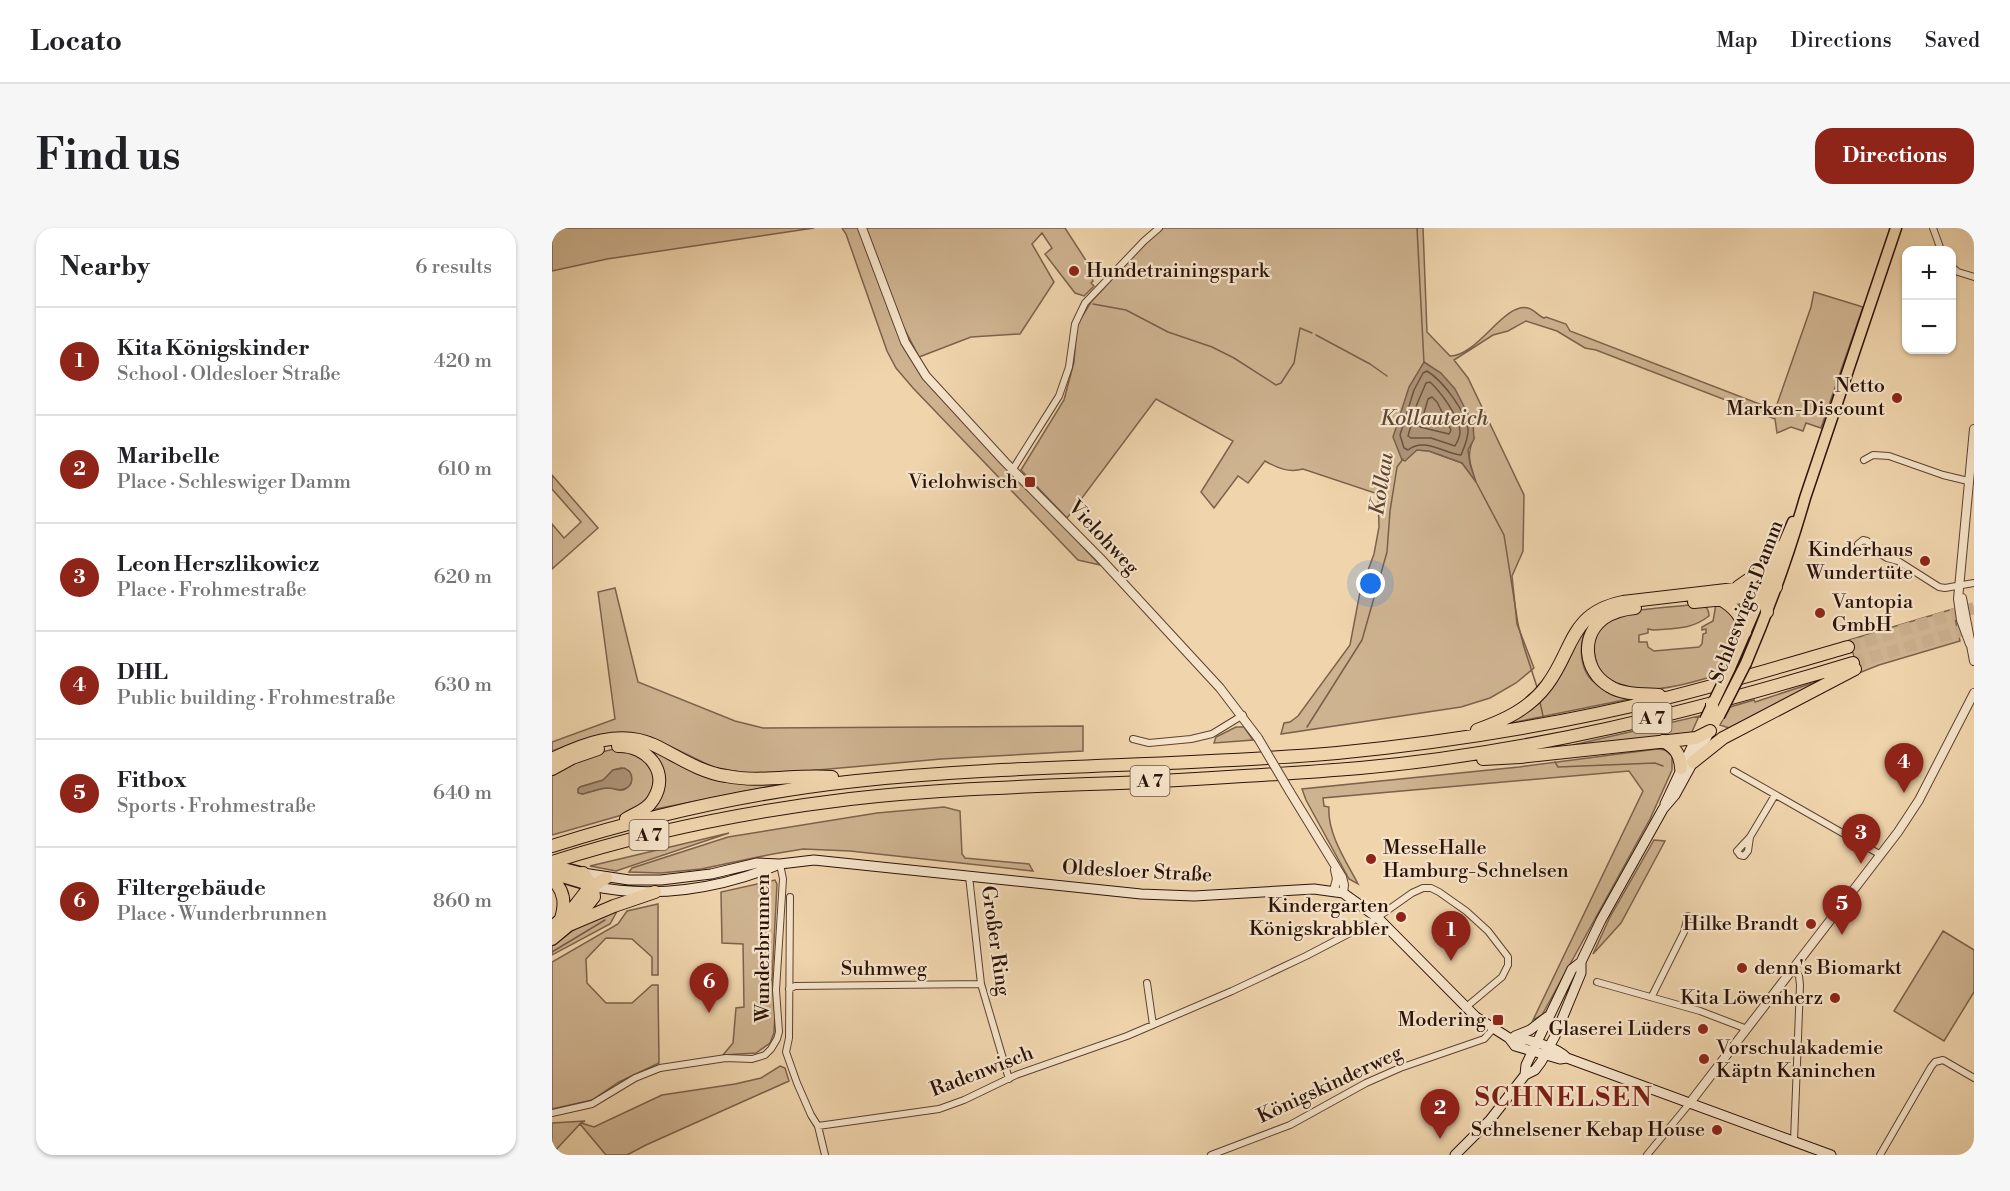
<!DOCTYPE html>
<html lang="en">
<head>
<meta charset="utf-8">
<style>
	:root { --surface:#fff; --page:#f6f6f6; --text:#202124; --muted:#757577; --line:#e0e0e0; --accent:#8f2418 }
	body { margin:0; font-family:"Libre Bodoni",serif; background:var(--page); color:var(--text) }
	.controls { position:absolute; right:18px; top:18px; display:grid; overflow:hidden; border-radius:12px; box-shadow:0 2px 4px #0004 }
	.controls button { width:54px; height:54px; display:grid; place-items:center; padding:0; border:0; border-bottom:2px solid var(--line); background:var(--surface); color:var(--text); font:30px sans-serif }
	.you { position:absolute; left:819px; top:356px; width:21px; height:21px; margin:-15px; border:4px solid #fff; border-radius:50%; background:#1a73e8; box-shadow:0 0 0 9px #1a73e833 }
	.badge { display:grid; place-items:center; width:39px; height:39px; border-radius:50%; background:var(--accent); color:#fff; font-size:20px; font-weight:700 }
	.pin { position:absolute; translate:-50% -50px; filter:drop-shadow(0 2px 3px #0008) }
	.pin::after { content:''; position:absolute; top:32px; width:21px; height:18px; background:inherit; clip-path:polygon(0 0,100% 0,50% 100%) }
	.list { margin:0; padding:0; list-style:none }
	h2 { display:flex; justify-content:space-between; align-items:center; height:78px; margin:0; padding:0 24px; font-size:26px }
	h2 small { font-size:20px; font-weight:400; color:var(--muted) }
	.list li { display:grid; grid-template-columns:39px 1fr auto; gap:18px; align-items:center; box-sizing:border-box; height:108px; padding:0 24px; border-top:2px solid var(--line) }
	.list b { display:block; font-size:22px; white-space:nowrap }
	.list p { margin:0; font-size:20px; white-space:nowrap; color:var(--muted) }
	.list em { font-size:20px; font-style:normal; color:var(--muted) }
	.map { position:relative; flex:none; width:1422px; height:927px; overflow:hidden; border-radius:18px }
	header { display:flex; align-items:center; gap:36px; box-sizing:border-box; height:84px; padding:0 30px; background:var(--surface); border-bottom:2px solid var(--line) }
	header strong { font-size:28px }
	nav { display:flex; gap:33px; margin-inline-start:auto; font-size:21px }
	.intro { display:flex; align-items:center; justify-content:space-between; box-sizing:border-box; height:144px; padding:0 36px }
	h1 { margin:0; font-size:42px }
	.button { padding:15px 27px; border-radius:18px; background:var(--accent); color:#fff; font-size:21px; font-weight:700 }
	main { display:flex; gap:36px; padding:0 36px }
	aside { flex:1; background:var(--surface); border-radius:18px; box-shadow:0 2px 4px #0004 }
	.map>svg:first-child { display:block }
</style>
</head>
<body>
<header>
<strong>Locato</strong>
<nav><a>Map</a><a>Directions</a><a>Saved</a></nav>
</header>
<div class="intro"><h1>Find us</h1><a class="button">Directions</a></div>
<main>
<aside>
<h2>Nearby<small>6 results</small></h2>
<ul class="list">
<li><span class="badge">1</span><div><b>Kita Königskinder</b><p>School · Oldesloer Straße</p></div><em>420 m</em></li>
<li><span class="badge">2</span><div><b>Maribelle</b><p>Place · Schleswiger Damm</p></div><em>610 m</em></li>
<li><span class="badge">3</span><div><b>Leon Herszlikowicz</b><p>Place · Frohmestraße</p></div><em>620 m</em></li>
<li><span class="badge">4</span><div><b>DHL</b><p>Public building · Frohmestraße</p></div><em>630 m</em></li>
<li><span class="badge">5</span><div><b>Fitbox</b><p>Sports · Frohmestraße</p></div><em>640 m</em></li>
<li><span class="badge">6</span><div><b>Filtergebäude</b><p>Place · Wunderbrunnen</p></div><em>860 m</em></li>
</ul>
</aside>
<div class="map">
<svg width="1422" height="927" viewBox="0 0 1422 927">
	<rect width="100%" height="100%" fill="#efd4ac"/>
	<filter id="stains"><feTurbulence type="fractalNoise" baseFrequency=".00333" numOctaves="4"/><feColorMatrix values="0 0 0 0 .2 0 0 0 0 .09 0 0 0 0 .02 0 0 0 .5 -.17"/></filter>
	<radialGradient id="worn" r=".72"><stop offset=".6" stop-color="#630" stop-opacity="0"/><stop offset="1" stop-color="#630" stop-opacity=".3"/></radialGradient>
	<path fill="#ceb390" stroke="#7c624c" stroke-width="1.5" fill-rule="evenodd" d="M0,0H262L55,31L0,43Z
		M290,0H307L350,116L371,150L548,337L526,332L361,160L344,140L335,123L294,6Z
		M314,0H513L535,34L541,53L539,55L542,58L532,68L523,65L493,26L500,20L490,5L480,16L502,54L468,106L419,109L367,129L350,96Z
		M611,0H871L875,104L898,128C926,128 952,74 976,80C981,81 987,88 992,90L994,89L1014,96L1018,103L1223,182L1259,79L1262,64L1311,79L1269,200L1254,195L1251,203L1239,199L1225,205L1223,191L1044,122L1033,120L1005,103L974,93L956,103L941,107L902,132L916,150L972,267L971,323L960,348L965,396L982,440L964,455L938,470L909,479L729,506L732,495L738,494L746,488L798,417L808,364L822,326L827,299L826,266L751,241C737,245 725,240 713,233L696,255L686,248L662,280L649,264L681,213L604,171L515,290L469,242L512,172L522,134L525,97L539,74L593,15ZM922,210C914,227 918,235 923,252L910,235L877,223L865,222Z
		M0,247L46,300L0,341V296L12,310L29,294L0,261Z
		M63,360L86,454L183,493L211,500L531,498V523L389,531L221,546L189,544L163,540L99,509L71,505L24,514L0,523V514L63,491L46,364Z
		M1149,376C1155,379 1157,382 1157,388C1139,402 1123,400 1101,402L1096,401V405L1087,407V414H1095L1096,419L1102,423L1147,419L1150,416L1151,406L1154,405V401L1150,402V399L1161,393L1164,376L1180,384L1187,400L1186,405L1168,446C1131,458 1046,484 1042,421C1041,409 1049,397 1059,391C1080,379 1124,379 1149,376Z
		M1401,381L1408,413L1327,437L1307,445L1297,412Z
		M1036,397C1026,415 1026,445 1046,457C1057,464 1075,466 1087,469L949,497L972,484L1021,413Z
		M1282,448L1177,500L1168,497L1178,479L1202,472L1203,474L1209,472Z
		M1147,488L1139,506L1021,517Z
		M684,499H692L701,512L662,515L664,509Z
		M83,515L195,555L224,557L99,582L111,557Z
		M62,521L87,525L103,548L99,570L77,585L0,607V544L41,526ZM69,540L77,543L79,555C70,568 67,559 56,560C48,560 39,564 30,566L27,565L26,561L28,559L52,552L61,542Z
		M1105,521L1113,522L1120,528V542L1098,591L990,787L981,792L1091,563L1077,543L771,570L772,578L777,579C775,605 794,633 806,656L797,651L754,572L750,561L967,539Z
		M392,579L408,583L410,626L413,630L477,636L481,643L298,623L251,621L221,626L149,641L109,645L77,644L80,640L176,609L325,585Z
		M177,605L64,643L38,638Z
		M1102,612L1113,613L1069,695L1041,726L1058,689Z
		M223,652L225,656L220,752L223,784L222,805L218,815L204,825L171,827L181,815L184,780L192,779L191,716L170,715L169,664Z
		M106,676V747H100V729L80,711L54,710L34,731L35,755L54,775H80L100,757H106L107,835L67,854L40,872L0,881V734L66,696L75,683Z
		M68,678L58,696L0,727V718L30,696Z
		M1391,703L1422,722V764L1392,813L1342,783Z
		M228,838L233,840L237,853L94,917L75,927H54L28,896L0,926V895L33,893L29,895L42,899L110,867L183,856L209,850Z"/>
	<path fill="#ac9275" stroke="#785f4a" stroke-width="1.5" d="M872,134L889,145L903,161L921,196L922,211L916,222L918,236L924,254L910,235L877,223L865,222L853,233L850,232L841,209L857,159Z
		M72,540C82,544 83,557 72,561C66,564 61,559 54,560C46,561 38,564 31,566L26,565V561L28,559L51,552L61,542Z"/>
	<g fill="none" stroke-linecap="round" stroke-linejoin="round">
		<path stroke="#6c523f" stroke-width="1.5" d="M875,143C891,153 913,182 916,201C917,209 912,220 909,227C891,225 872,209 856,222L852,220L848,207L862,162L871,145Z
			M878,154C888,163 908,190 908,204C908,210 905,214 903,218L879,210H859L856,208L865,176L874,155Z
			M880,169L885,174L899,202L897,206L868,199L876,171Z"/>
		<path stroke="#785f4a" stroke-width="1.5" d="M865,0L872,135
			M541,76L574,82L616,104L660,119L682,130L724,157L729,155L742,135L748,100L760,105
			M764,107L818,136L835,148
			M924,254L952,307L966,396L972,419L985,459
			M988,474L991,488
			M755,499L810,412L835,324L838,283L845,239L851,231
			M1003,534L1006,539L1103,535L1111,538
			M0,724L53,692"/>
		<path stroke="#c8ad8b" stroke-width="12" stroke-dasharray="12 6" stroke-linecap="butt" d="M1296,419L1422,380
			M1301,435L1422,399"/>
		<defs>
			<path id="minor" d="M1381,0L1389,22
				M1400,39L1406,44L1422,49
				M1312,232L1321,227L1337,228L1391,247L1416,253
				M461,241L507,168L517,139L523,96L533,75L592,13L607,0
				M1322,322L1315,313L1311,312L1306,316L1310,323L1322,322L1335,330L1346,333L1387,359L1393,360L1422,355
				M581,511L597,515L639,511L660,506L691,487
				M1182,543L1329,627
				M1198,609L1196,623L1192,628L1188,627L1185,623L1198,609L1223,567
				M417,648L429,756L457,851
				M238,669L237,810L234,824L245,855L259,887L266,898L273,927
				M1241,741L1247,748L1248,757L1242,913
				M1045,754L1148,783L1195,801
				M595,755L601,797
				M237,761L243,758L429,756
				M1100,768L1132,704L1136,688
				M0,885L40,876L83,850L108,840L174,830L200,831L213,827L219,821L225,811L227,804L224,762L231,651L228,636
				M266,898L387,881L412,872L464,847L575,808L680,763L754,728L819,694L860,665L871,660H879L887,664L914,683L936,703L956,729V737L950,749L913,780
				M659,927L738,897L814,855L848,840L932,811L941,801
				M1095,927L1137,876
				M1328,927L1379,839L1383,834L1391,832L1422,850"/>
			<path id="tertiary" d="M310,0L353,114L374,148L453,234L548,330L668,460L706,510
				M1410,370L1422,433
				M1418,416L1409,392L1406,371L1422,201
				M738,564L790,649L792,657L791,665
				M782,662L785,651L783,642
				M1137,876L1346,604L1367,572L1422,465"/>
			<path id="secondary" d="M1113,576L1144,510
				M31,645L77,652H109L159,646L205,635L228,636L262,632L589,666L642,668L762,661L791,665L826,690L924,789L957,810L963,818L1008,831L1015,830L1279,927
				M40,658C102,671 166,661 223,638
				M963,808L978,802L995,789
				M957,810C972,809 1005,819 1015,830
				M973,847L974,837L1020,741L1029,734L1049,692L1111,581L1123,567L1158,503
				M903,927L938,892L973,847L983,842L989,834L1003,808L1029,745V734"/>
			<path id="primary" d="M1194,435C1217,381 1237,326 1253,270L1344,0
				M1178,440L1241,294
				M0,637L31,645
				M0,646L40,658"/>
			<path id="motorway" d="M1186,359L1206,345L1229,319
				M1168,371C1182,379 1190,388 1193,404
				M1142,374L1203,368L1224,359
				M1083,380C1072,381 1061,384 1052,390C1028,408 1032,443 1057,458C1071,467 1091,466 1107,467
				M925,502C953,492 977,481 995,457C1022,421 1017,385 1071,374L1200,359C1211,363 1215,373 1215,384
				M1111,513C1124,520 1128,526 1129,540
				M66,518C95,517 119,544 101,572C95,582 84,585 74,591
				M0,531C31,516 68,501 102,517C125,528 147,544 174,548C209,555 244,546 280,549
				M931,531L968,529L1144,510L1158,503
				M1141,534L1171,510L1303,441
				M0,541L20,530L46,521
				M0,618C99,587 200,564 304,553C464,536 625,539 785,525C897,514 1009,496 1118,469C1178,454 1237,436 1296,419
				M0,634C97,603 198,583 298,571C395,560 493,558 590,554C663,550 736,546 808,540C976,525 1140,484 1301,435
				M0,651C13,663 14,677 8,693
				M17,697L62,678L103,664
				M0,699L19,683L36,661L54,650
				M0,711L24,691L42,669L41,659L31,645"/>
		</defs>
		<use href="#minor" stroke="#5c4232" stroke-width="8"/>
		<use href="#tertiary" stroke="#5c4232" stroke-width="10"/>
		<use href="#secondary" stroke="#2b1209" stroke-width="11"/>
		<use href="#primary" stroke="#2b1209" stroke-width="13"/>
		<use href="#motorway" stroke="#2b1209" stroke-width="14"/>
		<use href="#minor" stroke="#f5e3c9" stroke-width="6"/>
		<use href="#tertiary" stroke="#f5e3c9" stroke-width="8"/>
		<use href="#secondary" stroke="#f5e3c9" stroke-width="9"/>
		<use href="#primary" stroke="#efd4ac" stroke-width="10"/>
		<use href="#motorway" stroke="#efd4ac" stroke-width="12"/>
		<defs>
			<path id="tertiary-bridge" d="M706,510L738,564"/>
			<path id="primary-bridge" d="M1167,488L1194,435
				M1153,492L1178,440"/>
			<path id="motorway-bridge" d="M1160,490V475"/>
		</defs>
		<use href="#tertiary-bridge" stroke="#5c4232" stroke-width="10" stroke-linecap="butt"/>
		<use href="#primary-bridge" stroke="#2b1209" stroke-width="13" stroke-linecap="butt"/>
		<use href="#motorway-bridge" stroke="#2b1209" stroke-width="14" stroke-linecap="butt"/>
		<use href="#tertiary-bridge" stroke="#f5e3c9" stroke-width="8"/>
		<use href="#primary-bridge" stroke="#efd4ac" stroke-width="10"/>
		<use href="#motorway-bridge" stroke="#efd4ac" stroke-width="12"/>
	</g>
	<g fill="#8f2418" stroke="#f5e3c9" stroke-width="2">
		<circle cx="522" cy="43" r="6"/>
		<circle cx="1345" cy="170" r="6"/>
		<rect x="472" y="248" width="12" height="12" rx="3"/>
		<circle cx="1373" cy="333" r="6"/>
		<circle cx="1268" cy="385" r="6"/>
		<circle cx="819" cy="631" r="6"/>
		<circle cx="849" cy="689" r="6"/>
		<circle cx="1259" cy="696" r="6"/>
		<circle cx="1190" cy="740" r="6"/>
		<circle cx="1283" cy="770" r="6"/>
		<rect x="940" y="786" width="12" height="12" rx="3"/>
		<circle cx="1151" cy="801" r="6"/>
		<circle cx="1152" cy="831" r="6"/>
		<circle cx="1165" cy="902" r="6"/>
	</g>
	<g text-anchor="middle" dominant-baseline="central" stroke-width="4.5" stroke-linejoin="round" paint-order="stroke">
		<g fill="#f5e3c9" stroke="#685143" stroke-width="1.5">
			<rect x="1080.5" y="475" width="39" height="30" rx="4.5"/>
			<rect x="578.5" y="538" width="39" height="30" rx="4.5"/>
			<rect x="77.5" y="592" width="39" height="30" rx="4.5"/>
		</g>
		<g font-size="18" font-weight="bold" fill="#2b1209">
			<text x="1100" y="490">A 7</text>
			<text x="598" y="553">A 7</text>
			<text x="97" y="607">A 7</text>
		</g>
		<g font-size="20" fill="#2b1209" stroke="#f5e3c9" text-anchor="end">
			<text x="534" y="43" text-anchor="start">Hundetrainingspark</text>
			<text x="1333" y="158">Netto<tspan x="1333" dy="23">Marken-Discount</tspan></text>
			<text x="466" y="254">Vielohwisch</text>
			<text x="1361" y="322">Kinderhaus<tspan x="1361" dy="23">Wundertüte</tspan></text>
			<text x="1280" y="374" text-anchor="start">Vantopia<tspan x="1280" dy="23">GmbH</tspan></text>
			<text x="831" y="620" text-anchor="start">MesseHalle<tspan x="831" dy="23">Hamburg-Schnelsen</tspan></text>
			<text x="837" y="678">Kindergarten<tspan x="837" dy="23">Königskrabbler</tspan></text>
			<text x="1247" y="696">Hilke Brandt</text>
			<text x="1202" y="740" text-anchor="start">denn's Biomarkt</text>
			<text x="1271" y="770">Kita Löwenherz</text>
			<text x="934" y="792">Modering</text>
			<text x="1139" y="801">Glaserei Lüders</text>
			<text x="1164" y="820" text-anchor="start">Vorschulakademie<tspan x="1164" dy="23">Käptn Kaninchen</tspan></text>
			<text x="1153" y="902">Schnelsener Kebap House</text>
		</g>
		<g font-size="20" fill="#2b1209" stroke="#f5e3c9">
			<text transform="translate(551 310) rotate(47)">Vielohweg</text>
			<text transform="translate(1195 374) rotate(-69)">Schleswiger Damm</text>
			<text transform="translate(585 644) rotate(3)">Oldesloer Straße</text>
			<text transform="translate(443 713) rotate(82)">Großer Ring</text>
			<text transform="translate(211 720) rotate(-90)">Wunderbrunnen</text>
			<text x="332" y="741">Suhmweg</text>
			<text transform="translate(430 844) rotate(-21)">Radenwisch</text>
			<text transform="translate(778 857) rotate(-25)">Königskinderweg</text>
		</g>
		<g font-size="21" font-style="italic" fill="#5f4534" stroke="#f5e3c9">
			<text x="882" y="191">Kollauteich</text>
			<text transform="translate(830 256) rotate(-81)">Kollau</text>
		</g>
		<g font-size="26" font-weight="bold" letter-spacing="1.5" fill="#7a1f14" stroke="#f5e3c9">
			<text x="1012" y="870">SCHNELSEN</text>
		</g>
	</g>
	<rect width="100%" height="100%" filter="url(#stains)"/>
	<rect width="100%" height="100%" fill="url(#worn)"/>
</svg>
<div class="controls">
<button>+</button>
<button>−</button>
</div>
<div class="you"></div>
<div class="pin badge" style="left:899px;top:733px">1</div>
<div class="pin badge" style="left:888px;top:911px">2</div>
<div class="pin badge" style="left:1309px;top:636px">3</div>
<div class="pin badge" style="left:1352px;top:565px">4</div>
<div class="pin badge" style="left:1290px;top:707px">5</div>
<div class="pin badge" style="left:157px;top:785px">6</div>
</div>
</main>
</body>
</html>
